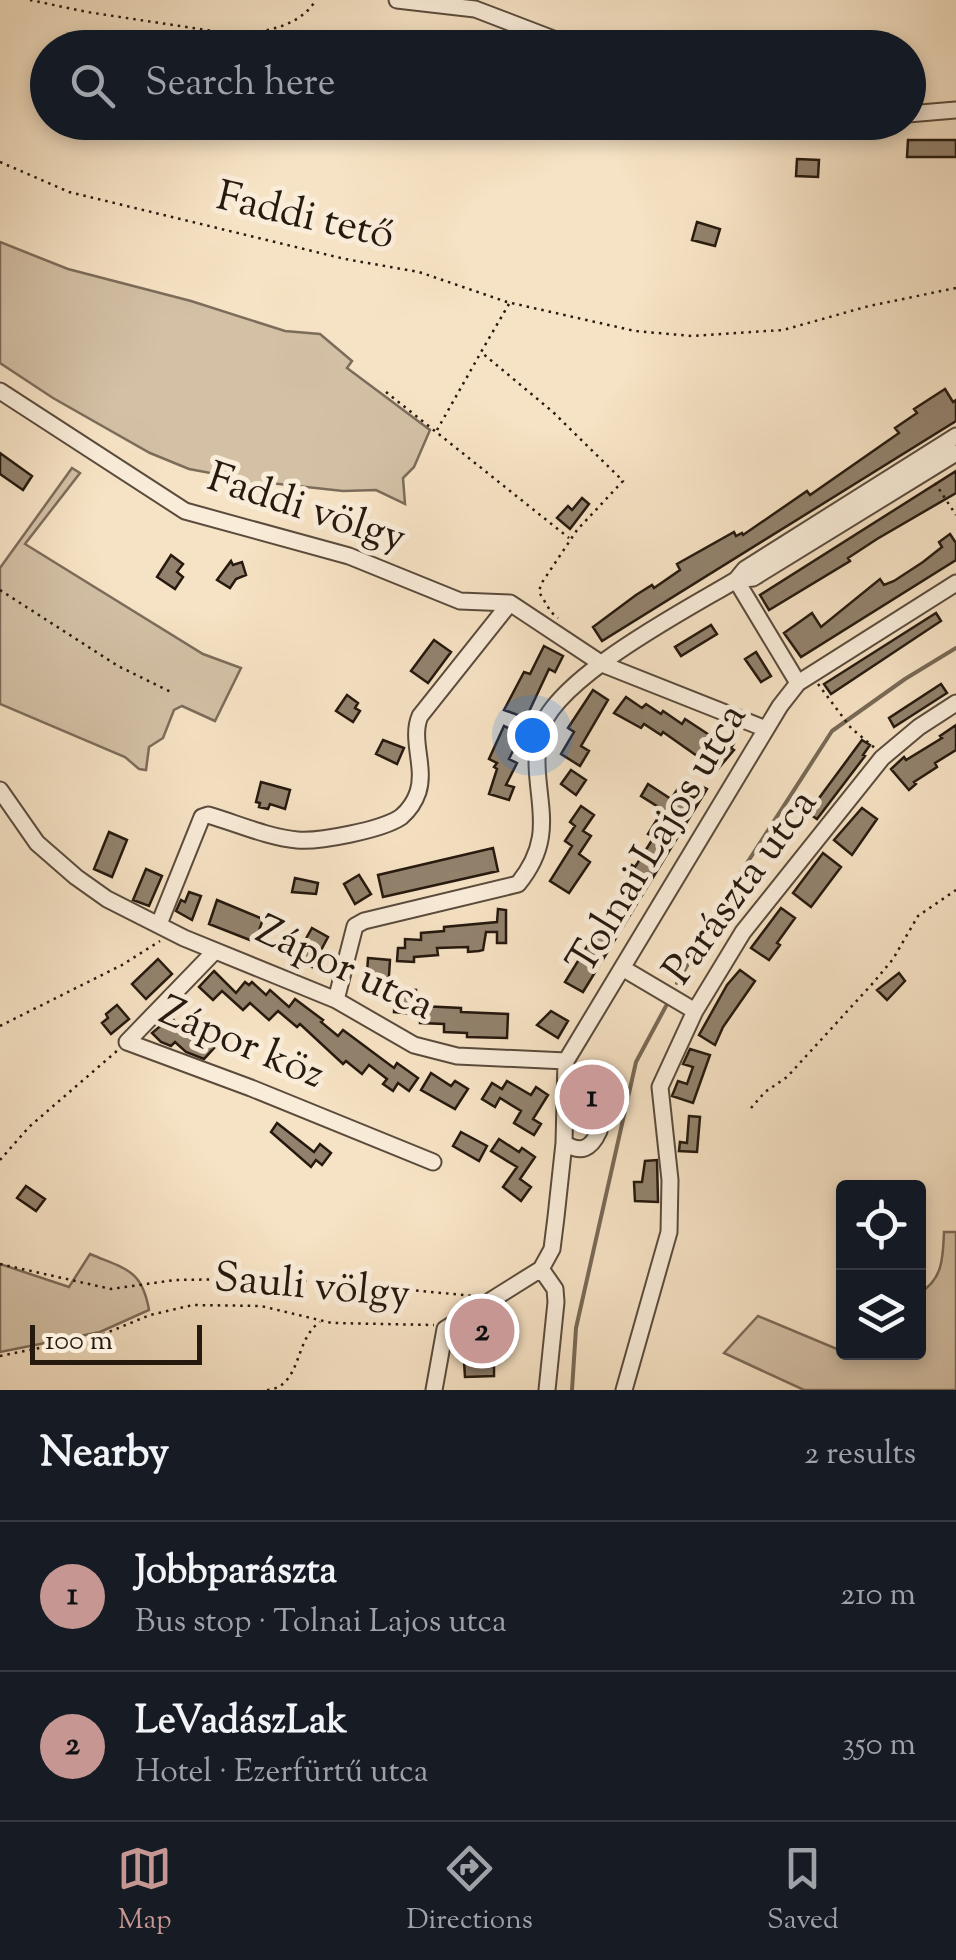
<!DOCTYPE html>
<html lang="en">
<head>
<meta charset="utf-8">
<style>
	:root { --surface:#171b24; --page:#20242c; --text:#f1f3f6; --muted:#9ea1a6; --line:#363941; --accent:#c59692 }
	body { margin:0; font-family:"Sorts Mill Goudy",serif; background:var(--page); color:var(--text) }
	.controls { position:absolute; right:30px; bottom:30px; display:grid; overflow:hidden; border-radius:10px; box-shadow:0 5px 15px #0003 }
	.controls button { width:90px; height:90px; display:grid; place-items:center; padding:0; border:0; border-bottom:2px solid var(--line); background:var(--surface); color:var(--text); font:50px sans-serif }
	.scale { position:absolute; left:30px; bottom:25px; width:172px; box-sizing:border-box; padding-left:10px; border:5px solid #26190e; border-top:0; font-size:28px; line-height:35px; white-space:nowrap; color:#26190e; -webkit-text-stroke:8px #f9ecd9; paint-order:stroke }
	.you { position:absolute; left:532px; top:735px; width:35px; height:35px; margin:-25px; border:8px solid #fff; border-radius:50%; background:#1a73e8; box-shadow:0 0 0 15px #1a73e833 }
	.badge { display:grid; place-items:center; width:65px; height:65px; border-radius:50%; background:var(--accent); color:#111; font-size:32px; font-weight:700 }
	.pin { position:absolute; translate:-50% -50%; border:5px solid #fff; box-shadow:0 2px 10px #0006 }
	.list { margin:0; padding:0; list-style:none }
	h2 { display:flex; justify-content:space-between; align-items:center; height:130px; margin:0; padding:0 40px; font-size:42px }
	h2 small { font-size:32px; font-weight:400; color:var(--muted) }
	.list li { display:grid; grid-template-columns:65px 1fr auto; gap:30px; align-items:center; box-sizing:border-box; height:150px; padding:0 40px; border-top:2px solid var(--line) }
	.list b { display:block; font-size:38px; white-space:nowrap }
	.list p { margin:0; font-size:32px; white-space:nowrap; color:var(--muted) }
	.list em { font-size:32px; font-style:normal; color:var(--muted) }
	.icon { flex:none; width:55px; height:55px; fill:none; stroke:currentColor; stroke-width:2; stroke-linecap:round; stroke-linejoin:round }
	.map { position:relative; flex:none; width:956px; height:1390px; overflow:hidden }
	.search { position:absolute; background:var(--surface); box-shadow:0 5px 15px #0003; left:30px; right:30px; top:30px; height:110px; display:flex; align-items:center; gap:25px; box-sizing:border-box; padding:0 35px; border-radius:55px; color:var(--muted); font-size:38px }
	.sheet { height:430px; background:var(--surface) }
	nav { display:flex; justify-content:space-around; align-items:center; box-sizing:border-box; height:140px; border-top:2px solid var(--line); background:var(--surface); font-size:28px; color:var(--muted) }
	nav a { display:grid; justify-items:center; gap:5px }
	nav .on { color:var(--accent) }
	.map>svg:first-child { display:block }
</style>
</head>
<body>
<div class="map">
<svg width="956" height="1390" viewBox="0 0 956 1390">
	<rect width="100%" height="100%" fill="#f6e2c4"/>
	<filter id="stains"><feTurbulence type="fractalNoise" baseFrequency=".002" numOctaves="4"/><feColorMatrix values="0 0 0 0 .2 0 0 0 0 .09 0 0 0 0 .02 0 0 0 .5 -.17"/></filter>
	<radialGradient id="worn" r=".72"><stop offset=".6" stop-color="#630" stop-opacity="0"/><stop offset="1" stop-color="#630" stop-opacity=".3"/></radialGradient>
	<path fill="#d3c0a5" stroke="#7c6c5a" stroke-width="2.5" d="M0,242L68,269L191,301L285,331L320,334L352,361L347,368L430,430L414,467L403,478L405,504L376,490L343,491L270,483L232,496L227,476L189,469L150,453L53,398L0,363Z
		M72,468L80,473L25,544L203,654L241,668L215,721L182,706L174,710L163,738L149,747L146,770L139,769L125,757L0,704V568Z
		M944,1232H956V1390H804L724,1353L758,1316L856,1357L860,1353L918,1352L919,1293C943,1280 943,1257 944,1232Z
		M90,1254C125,1269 142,1269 149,1310L100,1332L0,1352V1264L69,1287Z"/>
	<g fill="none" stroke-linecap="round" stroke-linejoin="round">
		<path stroke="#786956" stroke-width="4" d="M677,983L738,877L832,731L905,679L956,648
			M572,1390L576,1328L636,1062L666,1006"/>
	</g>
	<path fill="#92826d" stroke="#26190e" stroke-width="2.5" d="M908,140H956V157H907Z
		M797,159L819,160L818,177L796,176Z
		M697,222L720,229L715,246L692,240Z
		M945,389L953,402L956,400V421L602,641L593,627L636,595L652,585L654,588L680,570L677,564L734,532L736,536L742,533L743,535L807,491L810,495L899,433L895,428L917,413L914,409Z
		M0,453L32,476L23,490L0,474Z
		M956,471V493L877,539L848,558L850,561L769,610L760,595Z
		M582,498L589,504L570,529L557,518L568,506L572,510Z
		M950,534L956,543V560L801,657L784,633L812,613L821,627L880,579L884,585L894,581L923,562L942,547L939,542Z
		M171,555L183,564L177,572L183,577L175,589L157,577Z
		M231,561L233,565L242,562L246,575L236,579L230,588L217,580Z
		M936,613L941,621L831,694L824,684Z
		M711,625L717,634L681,656L675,647Z
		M434,640L451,652L428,683L411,671Z
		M544,646L563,656L555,672L549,669L526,718L504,710L524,672L530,674Z
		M756,652L771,676L761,682L745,659Z
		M941,684L947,693L894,727L889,718Z
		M593,690L608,700L581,746L589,751L580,766L561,754L574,732L568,728Z
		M347,695L358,703L355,708L360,711L353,722L336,711Z
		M626,697L642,708L646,704L661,714L663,711L682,724L685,719L720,742L723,736L734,743L731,748L734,750L717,770L663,732L661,735L644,724L641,728L614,713Z
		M956,725V750L935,763L937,767L914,782L916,784L909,790L891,769L904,757L906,760L942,738L940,736Z
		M504,726L521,734L509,759L517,763L506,785L514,787L509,800L489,794L497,769L494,767L497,763L489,759Z
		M383,740L404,748L397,764L376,754Z
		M862,740L870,745L863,755L865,756L817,819L808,813Z
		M571,770L586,780L576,795L561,784Z
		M685,778L707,789L583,992L565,982L620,893L632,865L635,867L654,837L648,834L663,810L641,796L648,784L671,799Z
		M261,782L290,790L285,809L270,804L268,809L259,807L260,803L256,802Z
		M581,806L594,815L583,831L591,836L579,854L590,862L569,893L550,881L572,846L565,841L575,826L570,822Z
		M862,808L877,819L852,855L834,840Z
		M109,832L127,840L112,877L94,869Z
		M493,848L498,871L383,897L378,875Z
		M823,853L841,867L811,907L793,893Z
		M146,869L162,876L149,906L133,900Z
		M359,875L371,894L355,904L344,884Z
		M295,878L318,883L316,894L292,892Z
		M189,892L201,896L192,920L176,911L181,900L185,902Z
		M217,900L263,919L255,942L209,924Z
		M781,908L795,918L777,943L780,945L769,960L751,948Z
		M498,909L506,910V943H497V932H486L483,950L479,951L468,952V947L437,948L438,955L414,957V962L397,961L398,948H405V939L421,940V933L444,931V927L497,922Z
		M312,928L328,937L312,967L295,958Z
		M368,958L390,960L388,990L366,988Z
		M158,959L172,974L146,999L132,984Z
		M740,970L755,981L723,1027L715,1045L699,1035L727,985Z
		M214,971L236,993L245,982L249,985L252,982L266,995L270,990L289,1007L295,999L323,1020L321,1022L338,1036L343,1030L394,1068L397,1063L418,1078L409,1091L398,1083L393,1091L383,1084L387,1079L369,1065L362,1074L346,1061L343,1064L300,1024L297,1027L278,1011L269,1020L250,1003L243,1010L222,991L213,1000L199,987Z
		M899,973L905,981L887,1000L877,990Z
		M395,989L416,990L414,1014L394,1012Z
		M117,1005L129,1019L111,1034L102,1023L108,1018L106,1014Z
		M421,1006L461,1008V1012L508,1014L507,1038L467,1037V1033L444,1032V1024L420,1023Z
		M551,1011L568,1021L558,1038L537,1025Z
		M171,1017L193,1041L199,1034L214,1048L204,1059L186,1052L175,1042L171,1046L161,1042L152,1033Z
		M690,1049L710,1055L693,1103L672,1096L678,1081L687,1084L693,1067L683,1064Z
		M431,1073L451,1086L455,1081L468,1089L455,1109L421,1090Z
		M507,1081L531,1095L536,1087L548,1095L533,1119L541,1124L534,1135L514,1123L521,1111L500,1098L495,1107L482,1099L492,1083L502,1089Z
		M689,1116L700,1117L697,1152L679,1151L680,1142L687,1143Z
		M277,1123L314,1152L320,1144L331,1153L322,1165L316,1160L311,1167L271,1132Z
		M461,1132L487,1146L479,1161L453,1146Z
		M499,1139L519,1152L522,1148L535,1157L520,1179L531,1187L521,1201L503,1187L517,1167L491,1151Z
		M657,1160L658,1202L635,1201L634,1182H642L645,1161Z
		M26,1186L45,1199L36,1211L17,1198Z
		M495,1320L499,1336L468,1343L465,1330Z
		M494,1360V1376L465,1377L464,1361Z"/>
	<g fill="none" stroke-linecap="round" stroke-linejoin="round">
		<defs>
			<path id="minor" d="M397,0L475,9L577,48
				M908,114L956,110
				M765,122H783
				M0,391L185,511L349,556L460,601L510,603L602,664L766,729
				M736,580L753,578L956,453
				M736,580L798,683
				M0,790L37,843L76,877L107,899L184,938L336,1000L414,1045L457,1056L566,1061
				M159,924L202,817L208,815C236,823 267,837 297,840C319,842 382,830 401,817C408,811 415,801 418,792C426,767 410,739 420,716L510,603
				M215,951L127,1042L251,1088L433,1162
				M624,969L695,1011
				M336,1000L355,926L364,921L518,884C562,830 529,795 539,736C548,681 688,609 736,580L745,569L956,436
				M564,1143C581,1154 591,1149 599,1131L592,1112L568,1078
				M541,1269L555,1289L556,1302L547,1390
				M434,1390L445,1329L541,1269L552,1249L556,1217L564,1143L566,1061L780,706L798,683L956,583
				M624,1390L669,1232L670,1180L660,1087L695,1011L743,932L882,758L919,727L956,703"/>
		</defs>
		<use href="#minor" stroke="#5a4b3c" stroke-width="19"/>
		<path stroke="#26190e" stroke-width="2.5" stroke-dasharray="2.5 5" stroke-linecap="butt" d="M30,0L87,12L239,35C268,31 300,26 316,0
			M0,162L69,192L345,259L419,272L507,302L635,331L692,336L783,330L869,306L956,288
			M509,304L481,352L553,412L623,481L577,530L541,584L539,592L551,612L558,618
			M386,392L569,538
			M437,430L480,354
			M935,483L956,515
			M0,590L118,666L171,692
			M818,684L851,728L876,749
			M0,1026L122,965L160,941
			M751,1108L765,1092L787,1077L873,983L893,959L918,916L956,890
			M0,1160L29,1127L118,1050
			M0,1264L111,1289L175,1280L244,1279L314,1281L474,1296
			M0,1356L99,1336L150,1315L193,1305L261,1306L332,1323L434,1325
			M267,1390C302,1387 294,1339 320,1322"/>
		<use href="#minor" stroke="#f9ecd9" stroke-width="15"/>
	</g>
	<g text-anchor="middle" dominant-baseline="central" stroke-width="10" stroke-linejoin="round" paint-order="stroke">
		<g font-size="42" fill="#26190e" stroke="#f9ecd9">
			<text transform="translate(305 218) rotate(13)">Faddi tető</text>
			<text transform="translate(306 510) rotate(18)">Faddi völgy</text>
			<text transform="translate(659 840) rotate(-59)">Tolnai Lajos utca</text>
			<text transform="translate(742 888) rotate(-54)">Parászta utca</text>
			<text transform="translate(344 970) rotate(25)">Zápor utca</text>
			<text transform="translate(241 1045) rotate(23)">Zápor köz</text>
			<text transform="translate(312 1288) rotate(5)">Sauli völgy</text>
		</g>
	</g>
	<rect width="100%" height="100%" filter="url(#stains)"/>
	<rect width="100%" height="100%" fill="url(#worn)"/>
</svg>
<div class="controls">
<button><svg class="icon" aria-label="locate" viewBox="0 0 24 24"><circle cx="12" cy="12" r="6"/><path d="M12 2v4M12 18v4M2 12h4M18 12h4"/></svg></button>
<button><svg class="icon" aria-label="layers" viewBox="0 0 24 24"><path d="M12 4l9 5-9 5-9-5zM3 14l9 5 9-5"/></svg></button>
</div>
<div class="scale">100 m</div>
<div class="you"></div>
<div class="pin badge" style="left:592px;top:1097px">1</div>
<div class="pin badge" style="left:482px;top:1331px">2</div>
<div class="search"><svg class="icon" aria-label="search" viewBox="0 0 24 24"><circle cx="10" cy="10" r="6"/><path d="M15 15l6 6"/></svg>Search here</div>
</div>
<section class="sheet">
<h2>Nearby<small>2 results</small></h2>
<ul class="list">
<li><span class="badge">1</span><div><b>Jobbparászta</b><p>Bus stop · Tolnai Lajos utca</p></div><em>210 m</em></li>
<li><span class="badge">2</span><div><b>LeVadászLak</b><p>Hotel · Ezerfürtű utca</p></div><em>350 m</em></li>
</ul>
</section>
<nav>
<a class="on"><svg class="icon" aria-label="map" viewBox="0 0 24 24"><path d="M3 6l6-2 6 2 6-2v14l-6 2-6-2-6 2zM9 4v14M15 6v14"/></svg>Map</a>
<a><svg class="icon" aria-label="directions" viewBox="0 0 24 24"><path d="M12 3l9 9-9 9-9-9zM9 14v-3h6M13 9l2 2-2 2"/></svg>Directions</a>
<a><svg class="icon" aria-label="saved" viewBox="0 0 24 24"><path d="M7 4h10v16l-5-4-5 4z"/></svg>Saved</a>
</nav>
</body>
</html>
